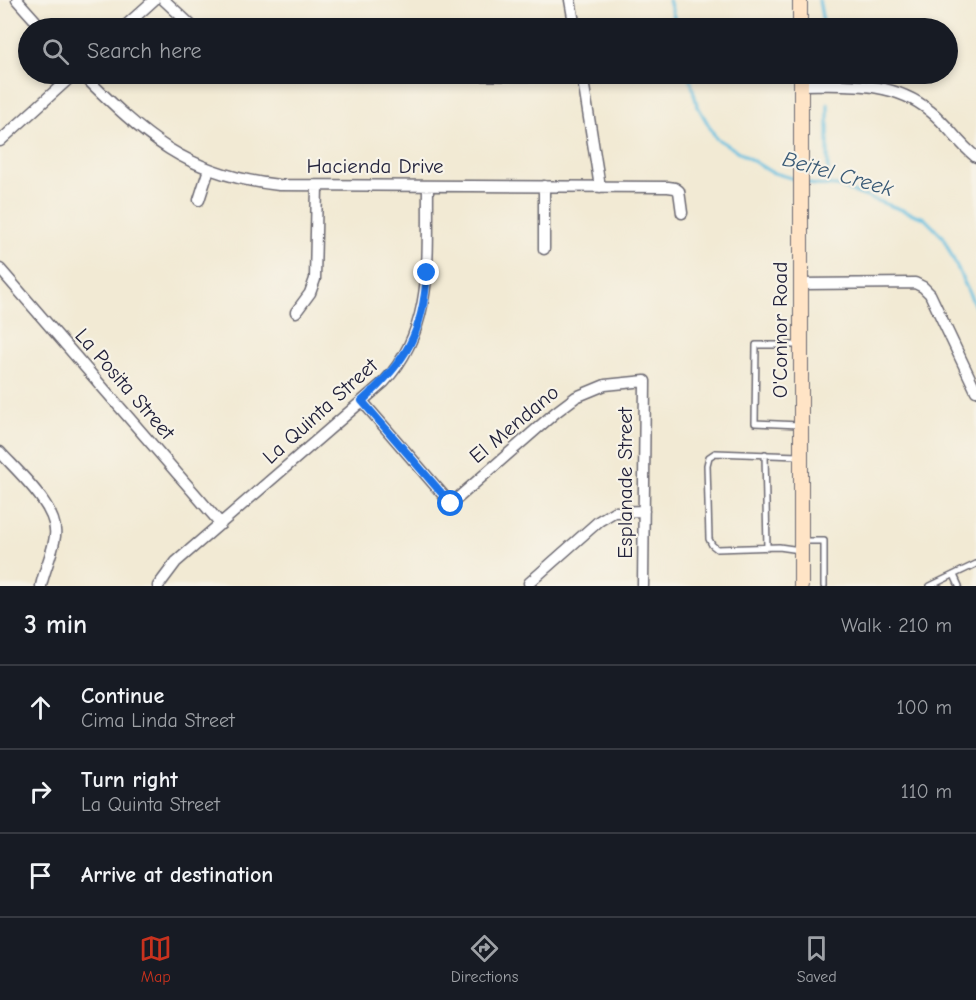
<!DOCTYPE html>
<html lang="en">
<head>
<meta charset="utf-8">
<style>
	:root { --surface:#171b24; --page:#20242c; --text:#f1f3f6; --muted:#9ea1a6; --line:#363941; --accent:#c8321e }
	body { margin:0; font-family:"Comic Neue",sans-serif; background:var(--page); color:var(--text) }
	.stop { position:absolute; width:18px; height:18px; margin:-14px; border:4px solid #1a73e8; border-radius:50%; background:#fff }
	.stop.end { background:#1a73e8; border-color:#fff; box-shadow:0 2px 6px #0008 }
	.list { margin:0; padding:0; list-style:none }
	h2 { display:flex; justify-content:space-between; align-items:center; height:78px; margin:0; padding:0 24px; font-size:26px }
	h2 small { font-size:20px; font-weight:400; color:var(--muted) }
	.list li { display:grid; grid-template-columns:39px 1fr auto; gap:18px; align-items:center; box-sizing:border-box; height:84px; padding:0 24px; border-top:2px solid var(--line) }
	.list b { display:block; font-size:22px; white-space:nowrap }
	.list p { margin:0; font-size:20px; white-space:nowrap; color:var(--muted) }
	.list em { font-size:20px; font-style:normal; color:var(--muted) }
	.icon { flex:none; width:33px; height:33px; fill:none; stroke:currentColor; stroke-width:2; stroke-linecap:round; stroke-linejoin:round }
	.map { position:relative; flex:none; width:976px; height:586px; overflow:hidden }
	.search { position:absolute; background:var(--surface); box-shadow:0 3px 9px #0003; left:18px; right:18px; top:18px; height:66px; display:flex; align-items:center; gap:15px; box-sizing:border-box; padding:0 21px; border-radius:33px; color:var(--muted); font-size:22px }
	.sheet { height:330px; background:var(--surface) }
	nav { display:flex; justify-content:space-around; align-items:center; box-sizing:border-box; height:84px; border-top:2px solid var(--line); background:var(--surface); font-size:16px; color:var(--muted) }
	nav a { display:grid; justify-items:center; gap:3px }
	nav .on { color:var(--accent) }
	.map>svg:first-child { display:block }
</style>
</head>
<body>
<div class="map">
<svg width="976" height="586" viewBox="0 0 976 586">
	<rect width="100%" height="100%" fill="#f7f3e8"/>
	<filter id="ink" filterUnits="userSpaceOnUse"><feTurbulence type="fractalNoise" baseFrequency=".0167" numOctaves="2"/><feDisplacementMap in="SourceGraphic" scale="12" xChannelSelector="R" yChannelSelector="G"/><feConvolveMatrix kernelMatrix="1 2 1 2 8 2 1 2 1" color-interpolation-filters="sRGB"/></filter>
	<filter id="wash" filterUnits="userSpaceOnUse"><feTurbulence type="fractalNoise" baseFrequency=".008" numOctaves="4" result="noise"/><feDisplacementMap in="SourceGraphic" scale="24" xChannelSelector="R" yChannelSelector="G"/><feGaussianBlur stdDeviation="1.35" result="paint"/><feColorMatrix in="noise" values="0 0 0 0 0 0 0 0 0 0 0 0 0 0 0 0 0 1.4 0 .05"/><feComposite in="paint" operator="in"/></filter>
	<g filter="url(#wash)">
		<rect width="100%" height="100%" fill="#f2ead4"/>
		<g fill="none" stroke-linecap="round" stroke-linejoin="round">
			<path stroke="#62bee0" stroke-width="3" d="M669,0L677,28
				M819,0L824,28
				M689,74L697,105L716,138L771,172L798,180
				M828,104V186
				M804,182L814,185L837,186L924,218L943,237L976,308"/>
		</g>
	</g>
	<g filter="url(#ink)">
		<g fill="none" stroke-linecap="round" stroke-linejoin="round">
			<defs>
				<path id="lane" d="M799,425L755,423L756,345H801
					M765,454L767,548
					M799,456L715,453L709,457L707,465L709,539L712,545L717,549L779,547L800,550
					M803,541H824V586
					M954,575L959,586
					M930,586L976,564"/>
				<path id="street" d="M17,0L42,28
					M164,0L194,28
					M570,0L575,28
					M123,28L154,0
					M82,74C145,136 186,175 279,185L668,187L675,188L679,191L682,213
					M283,74L582,76
					M582,74L600,187
					M801,85C845,85 893,80 930,111C948,125 957,142 976,157
					M0,141L74,74
					M544,186V249
					M199,200L209,169
					M0,269L221,524
					M801,284L915,283L923,287L930,294L976,391
					M296,312L310,293L315,279L317,186
					M362,401L451,504L556,412L576,397L605,385L645,381L643,586
					M0,452C18,472 59,508 55,536C53,553 44,570 41,586
					M529,583L599,521L614,512L644,511
					M158,586L176,562L384,382C435,328 427,255 428,186"/>
				<path id="secondary" d="M800,0V28
					M801,74V586"/>
			</defs>
			<use href="#lane" stroke="#6b6871" stroke-width="8"/>
			<use href="#street" stroke="#6b6871" stroke-width="13"/>
			<use href="#secondary" stroke="#6b6871" stroke-width="16"/>
			<use href="#lane" stroke="#fff" stroke-width="5"/>
			<use href="#street" stroke="#fff" stroke-width="10"/>
			<use href="#secondary" stroke="#ffe4c6" stroke-width="14"/>
		</g>
	</g>
	<g fill="none" stroke-linecap="round" stroke-linejoin="round" filter="url(#ink)">
		<path stroke="#1a73e8" stroke-width="8" d="M427,273C423,334 406,361 362,401L451,504"/>
	</g>
	<g text-anchor="middle" dominant-baseline="central" stroke-width="4.5" stroke-linejoin="round" paint-order="stroke">
		<g font-size="21" fill="#22223b" stroke="#f7f3e8">
			<text x="375" y="166">Hacienda Drive</text>
			<text transform="translate(780 330) rotate(-90)">O'Connor Road</text>
			<text transform="translate(125 384) rotate(49)">La Posita Street</text>
			<text transform="translate(320 411) rotate(-42)">La Quinta Street</text>
			<text transform="translate(514 424) rotate(-40)">El Mendano</text>
			<text transform="translate(625 483) rotate(-90)">Esplanade Street</text>
		</g>
		<g font-size="22" font-style="italic" fill="#385975" stroke="#f7f3e8">
			<text transform="translate(838 174) rotate(16)">Beitel Creek</text>
		</g>
	</g>
</svg>
<div class="stop" style="left:451px;top:504px"></div>
<div class="stop end" style="left:427px;top:273px"></div>
<div class="search"><svg class="icon" aria-label="search" viewBox="0 0 24 24"><circle cx="10" cy="10" r="6"/><path d="M15 15l6 6"/></svg>Search here</div>
</div>
<section class="sheet">
<h2>3 min<small>Walk · 210 m</small></h2>
<ul class="list">
<li><svg class="icon" aria-label="ahead" viewBox="0 0 24 24"><path d="M12 20V5M6 11l6-6 6 6"/></svg><div><b>Continue</b><p>Cima Linda Street</p></div><em>100 m</em></li>
<li><svg class="icon" aria-label="right" viewBox="0 0 24 24"><path d="M7 20v-9h11M14 6l5 5-5 5"/></svg><div><b>Turn right</b><p>La Quinta Street</p></div><em>110 m</em></li>
<li><svg class="icon" aria-label="arrive" viewBox="0 0 24 24"><path d="M6 21V4h12l-3 4 3 4H6"/></svg><div><b>Arrive at destination</b></div></li>
</ul>
</section>
<nav>
<a class="on"><svg class="icon" aria-label="map" viewBox="0 0 24 24"><path d="M3 6l6-2 6 2 6-2v14l-6 2-6-2-6 2zM9 4v14M15 6v14"/></svg>Map</a>
<a><svg class="icon" aria-label="directions" viewBox="0 0 24 24"><path d="M12 3l9 9-9 9-9-9zM9 14v-3h6M13 9l2 2-2 2"/></svg>Directions</a>
<a><svg class="icon" aria-label="saved" viewBox="0 0 24 24"><path d="M7 4h10v16l-5-4-5 4z"/></svg>Saved</a>
</nav>
</body>
</html>
